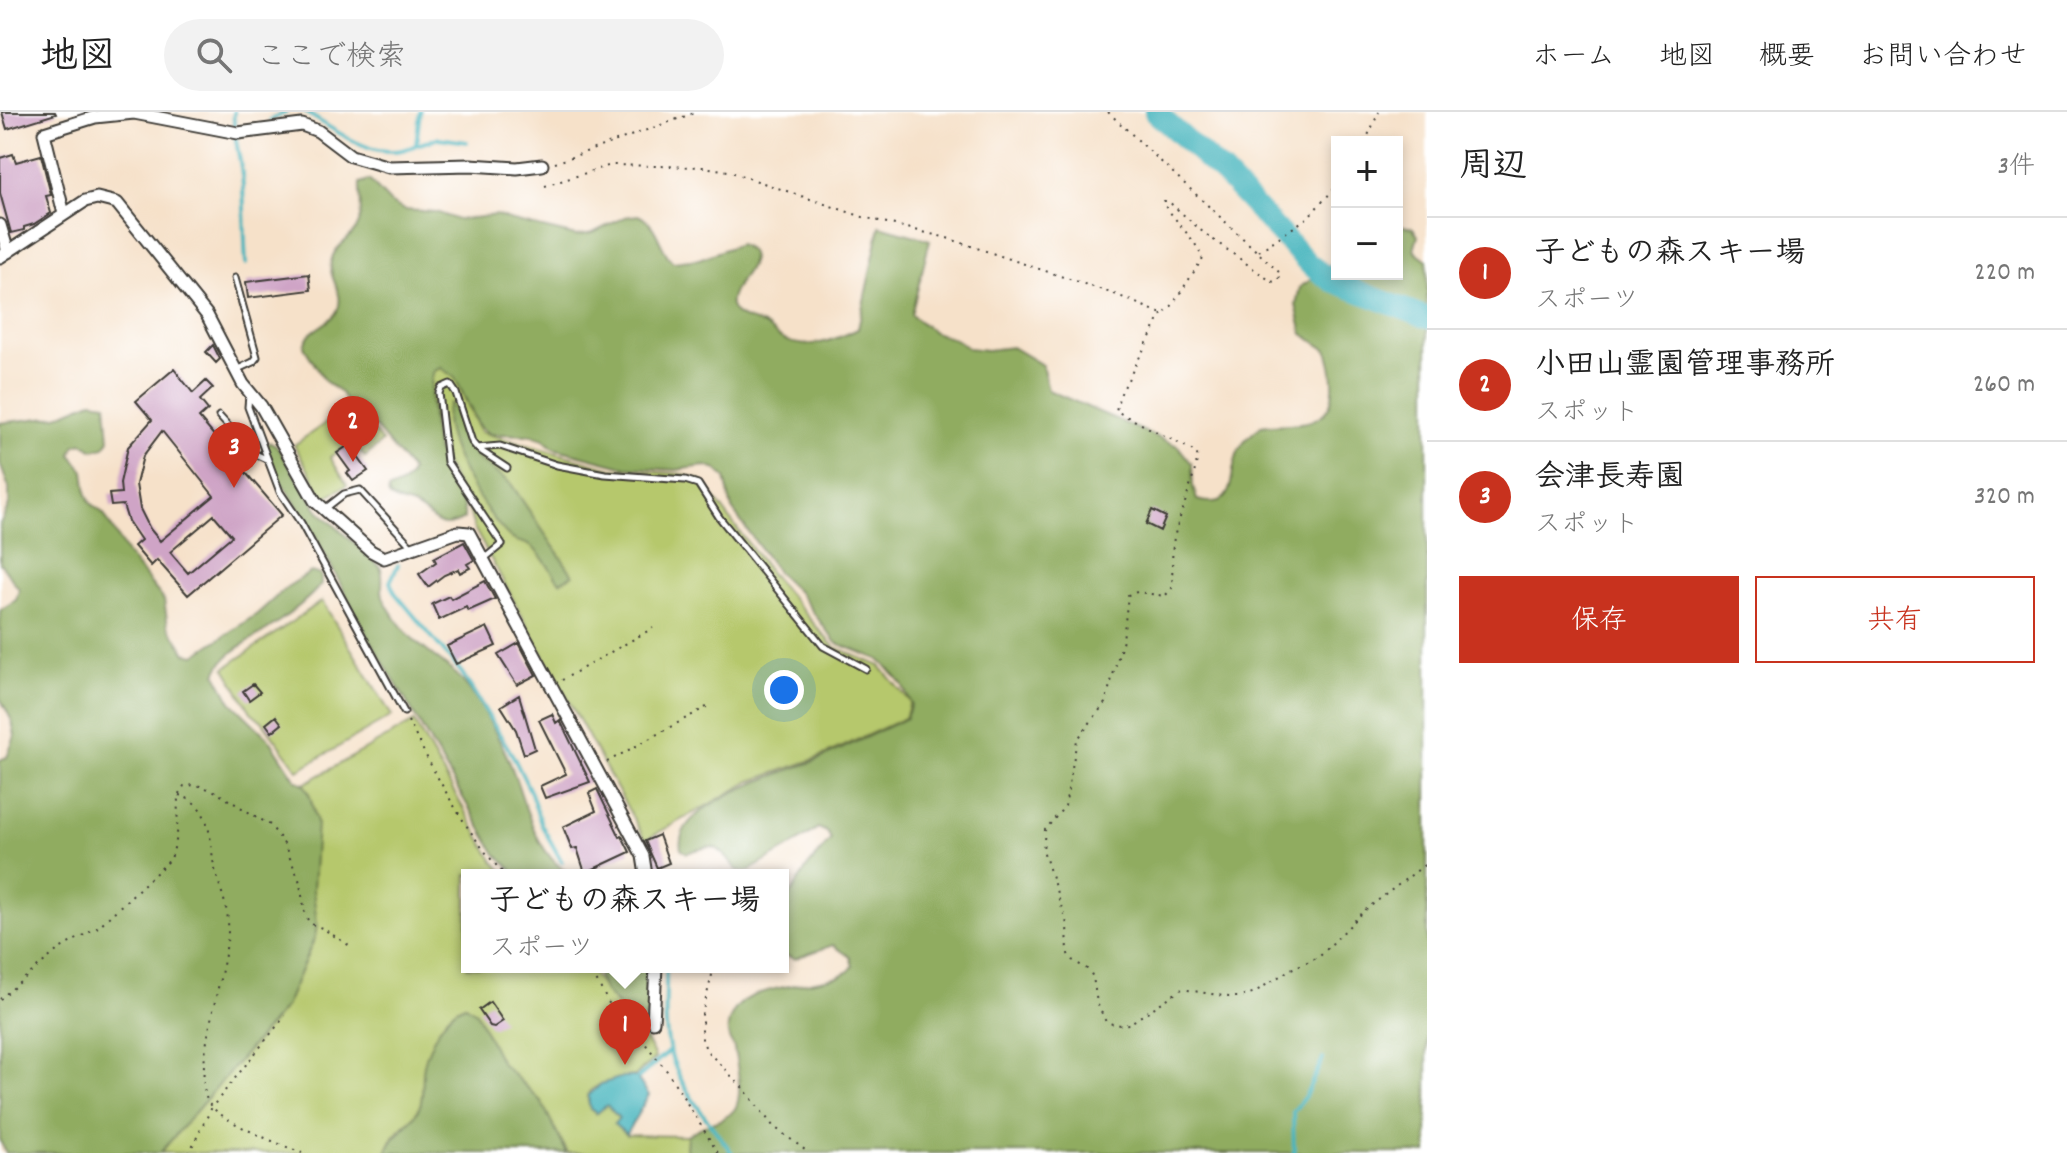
<!DOCTYPE html>
<html lang="ja">
<head>
<meta charset="utf-8">
<style>
	:root { --surface:#fff; --page:#f2f2f2; --text:#222; --muted:#767676; --line:#e0e0e0; --accent:#c8321e }
	body { margin:0; font-family:Dekko,"Klee One",sans-serif; background:var(--page); color:var(--text) }
	.controls { position:absolute; right:24px; top:24px; display:grid; overflow:hidden; border-radius:0px; box-shadow:0 4px 12px #0003 }
	.controls button { width:72px; height:72px; display:grid; place-items:center; padding:0; border:0; border-bottom:2px solid var(--line); background:var(--surface); color:var(--text); font:40px sans-serif }
	.you { position:absolute; left:784px; top:578px; width:28px; height:28px; margin:-20px; border:6px solid #fff; border-radius:50%; background:#1a73e8; box-shadow:0 0 0 12px #1a73e833 }
	.badge { display:grid; place-items:center; width:52px; height:52px; border-radius:50%; background:var(--accent); color:#fff; font-size:26px; font-weight:700 }
	.pin { position:absolute; translate:-50% -66px; filter:drop-shadow(0 2px 4px #0008) }
	.pin::after { content:''; position:absolute; top:42px; width:28px; height:24px; background:inherit; clip-path:polygon(0 0,100% 0,50% 100%) }
	.popup { position:absolute; left:461px; top:757px; width:328px; height:104px; box-sizing:border-box; display:grid; place-content:center; border-radius:0px; background:var(--surface); filter:drop-shadow(0 2px 6px #0005); font-size:26px; white-space:nowrap; color:var(--muted) }
	.popup b { font-size:30px; color:var(--text) }
	.popup::after { content:''; position:absolute; left:50%; top:100%; margin-left:-16px; border:16px solid transparent; border-top-color:var(--surface) }
	.list { margin:0; padding:0; list-style:none }
	h2 { display:flex; justify-content:space-between; align-items:center; height:104px; margin:0; padding:0 32px; font-size:34px }
	h2 small { font-size:26px; font-weight:400; color:var(--muted) }
	.list li { display:grid; grid-template-columns:52px 1fr auto; gap:24px; align-items:center; box-sizing:border-box; height:112px; padding:0 32px; border-top:2px solid var(--line) }
	.list b { display:block; font-size:30px; white-space:nowrap }
	.list p { margin:0; font-size:26px; white-space:nowrap; color:var(--muted) }
	.list em { font-size:26px; font-style:normal; color:var(--muted) }
	.actions { display:flex; gap:16px; padding:24px 32px }
	.actions a { flex:1; padding:18px 0; border:2px solid var(--accent); border-radius:0px; text-align:center; font-size:28px; color:var(--accent) }
	.actions .main { background:var(--accent); color:#fff }
	.icon { flex:none; width:44px; height:44px; fill:none; stroke:currentColor; stroke-width:2; stroke-linecap:round; stroke-linejoin:round }
	.map { position:relative; flex:none; width:1427px; height:1041px; overflow:hidden }
	header { display:flex; align-items:center; gap:48px; box-sizing:border-box; height:112px; padding:0 40px; background:var(--surface); border-bottom:2px solid var(--line) }
	header strong { font-size:38px }
	nav { display:flex; gap:44px; margin-inline-start:auto; font-size:28px }
	.search { width:560px; height:72px; background:var(--page); display:flex; align-items:center; gap:20px; box-sizing:border-box; padding:0 28px; border-radius:44px; color:var(--muted); font-size:30px }
	main { display:flex }
	aside { flex:1; background:var(--surface) }
	.map>svg:first-child { display:block }
</style>
</head>
<body>
<header>
<strong>地図</strong>
<div class="search"><svg class="icon" aria-label="search" viewBox="0 0 24 24"><circle cx="10" cy="10" r="6"/><path d="M15 15l6 6"/></svg>ここで検索</div>
<nav><a>ホーム</a><a>地図</a><a>概要</a><a>お問い合わせ</a></nav>
</header>
<main>
<div class="map">
<svg width="1427" height="1041" viewBox="0 0 1427 1041">
	<rect width="100%" height="100%" fill="#fff"/>
	<filter id="ink" filterUnits="userSpaceOnUse"><feTurbulence type="fractalNoise" baseFrequency=".0125" numOctaves="2"/><feDisplacementMap in="SourceGraphic" scale="16" xChannelSelector="R" yChannelSelector="G"/><feConvolveMatrix kernelMatrix="1 2 1 2 8 2 1 2 1" color-interpolation-filters="sRGB"/></filter>
	<filter id="wash" filterUnits="userSpaceOnUse"><feTurbulence type="fractalNoise" baseFrequency=".006" numOctaves="4" result="noise"/><feDisplacementMap in="SourceGraphic" scale="32" xChannelSelector="R" yChannelSelector="G"/><feGaussianBlur stdDeviation="1.8" result="paint"/><feColorMatrix in="noise" values="0 0 0 0 0 0 0 0 0 0 0 0 0 0 0 0 0 1.4 0 .05"/><feComposite in="paint" operator="in"/></filter>
	<g filter="url(#wash)">
		<rect width="100%" height="100%" fill="#f6e1c9"/>
		<path fill="#b6c86c" stroke="#697244" stroke-width="2" d="M437,253L451,256L480,320L614,357L682,362L701,368L771,462L834,535L880,554L910,590L905,606L815,647L751,669L645,728L474,416L467,392L441,344L427,265Z
			M340,301L371,316L382,330L365,345L352,330L330,345L347,373L324,386L294,333Z
			M322,489L392,604L298,658L262,609L251,600L225,556Z
			M414,610L494,750L506,763H467V855H588C609,886 640,911 655,946L635,964L623,965L601,972L591,978L587,984L590,997L596,1002L607,993L619,1007L614,1012L626,1023L687,1024L688,1041H568L541,991L501,951L465,893C444,900 429,932 425,953C421,967 425,983 419,997C415,1007 405,1011 398,1019C392,1025 389,1033 386,1041H160L285,895L315,825C317,809 314,795 313,780C312,742 324,707 304,672Z"/>
		<path fill="#90ac60" stroke="#56643e" stroke-width="2" d="M369,68L391,91L404,98L436,100L458,108L496,103L509,108L576,124L593,121L625,105L638,103C659,112 658,136 673,150L699,147L739,132C774,146 726,172 731,194C735,207 750,207 761,212C769,215 774,222 781,226C805,240 835,228 858,217L880,114L930,128L911,203L934,220L955,227L968,236L987,238L1012,235L1042,253L1048,278L1178,334L1192,352L1193,374L1197,388C1241,399 1226,363 1239,338C1244,328 1252,321 1261,314C1278,311 1303,315 1319,305C1340,293 1333,257 1327,238L1303,222L1296,193L1300,175L1331,154L1337,139V162H1397V113L1413,116L1418,124L1414,138L1427,148V1041H689L686,1037L687,1024C701,1011 724,1011 734,998C744,985 737,953 734,937C732,927 733,937 729,926C724,910 735,893 749,886C772,874 813,871 839,864L849,859L853,854L850,845L833,833L794,847L783,842V794L808,754L831,727L827,720L818,716L792,734L747,760L737,758C716,734 719,730 687,741L681,737C672,691 785,661 817,648C847,635 877,620 906,606L911,592L902,572L887,555L878,547L836,531L798,480L778,461L732,397L725,366L717,358L705,354L676,358L626,355L553,336L543,327L530,323L490,322L480,316L455,266L441,256L434,259C427,277 433,323 438,342C445,364 466,383 464,407C436,422 436,405 413,394C404,391 396,390 389,384L388,378C398,372 410,371 411,358L376,316L349,296L342,282L325,269L304,235C307,215 329,215 337,199C346,181 328,168 331,150C334,133 350,129 357,115C364,102 359,85 360,71Z
			M92,289L106,291L109,328L104,335L94,338L82,331L75,333L71,342L84,359L87,383L91,391L104,402L127,442L164,488L168,514L186,541L195,543L257,502L287,475L311,460L321,463V473C308,487 294,499 278,510C259,525 224,538 216,562L231,590L270,628L296,668L304,672L309,681L317,710L313,778L317,813L315,825L285,895L160,1041H6L0,1029V648L7,645L15,624L12,609L0,586V498L16,488L19,477L0,451V412L9,393V376L0,352V311L57,304Z
			M450,291C460,305 461,324 471,339C481,354 498,360 511,372L573,463L560,470C551,460 544,445 533,436C527,430 517,431 511,426C487,406 431,318 450,291Z
			M270,330L275,332L318,398L380,455C385,465 380,473 383,484C386,493 393,503 399,511C415,534 438,545 458,564C478,584 494,617 506,642C525,682 531,742 572,763H517L496,742L366,521L309,412L278,365L265,333Z
			M595,855H651L650,898L644,908L634,910L605,880Z
			M465,893L476,900L501,951L541,989L567,1041H386C395,1018 411,1014 419,996C425,983 421,967 424,953C429,932 444,900 465,893Z"/>
		<path fill="#43b3bc" stroke="#30686c" stroke-width="2" d="M623,965H636L649,983L626,1022L614,1012L619,1006L607,993L597,1001L590,997L588,984L601,972Z"/>
		<g fill="none" stroke-linecap="round" stroke-linejoin="round">
			<path stroke="#43b3bc" stroke-width="4" d="M234,0C232,22 240,42 242,63C245,93 244,123 246,152
				M305,0C337,19 378,53 416,33L420,0
				M270,8L287,0
				M416,33L439,26L467,30
				M398,453L390,470L395,481L462,561L513,644L531,681L541,712L562,750
				M666,855C667,881 663,910 669,935C677,974 709,1009 732,1041
				M638,966L669,939
				M1294,1041L1293,1000L1305,984L1323,947"/>
			<path stroke="#43b3bc" stroke-width="22" d="M1155,0L1224,62L1310,153L1332,169L1427,206"/>
		</g>
		<g id="blocks">
			<path fill="#cfa4c6" fill-rule="evenodd" d="M2,0H55L56,2L7,17Z
				M13,42L16,50L41,43L51,83L46,84L51,101L34,112L24,115V118L11,121L0,81V46Z
				M309,162L311,178L248,186L246,170Z
				M213,233L220,247L216,251L206,240Z
				M174,257L193,281L206,269L213,276L200,288L208,298L199,306L282,403L188,483L157,448L151,454L134,434L141,428L128,409L123,393L111,394L109,382L121,381L120,371L128,335L152,308L136,289ZM162,319L214,384L160,429L150,417L140,397L136,372L143,344ZM214,403L232,424L188,461L170,440Z
				M349,333L368,359L353,369L347,361L350,359L337,341Z
				M1152,398L1166,405L1160,419L1146,412Z
				M464,430L474,448L467,452L470,456L460,461L458,457L444,463L428,475L419,462L436,450L434,446Z
				M485,469L495,487L468,499L466,495L439,508L432,492L449,484L451,487Z
				M487,515L496,534L456,552L447,534Z
				M519,531L536,563L517,573L498,543Z
				M253,572L260,580L249,588L243,579Z
				M519,583L535,637L524,642L516,618L501,594Z
				M552,602L556,611L560,608L590,670L545,686L540,674L566,662L539,608Z
				M276,604L282,612L272,620L266,612Z
				M597,677L620,725L622,724L630,740L585,761L577,736L572,737L563,715L596,699L589,681Z
				M659,723L669,751L657,756L645,729Z
				M490,890L503,909L494,915L490,914L479,898Z"/>
		</g>
	</g>
	<g filter="url(#ink)">
		<use href="#blocks" fill-opacity="0" stroke="#3d3a36" stroke-width="2"/>
		<g fill="none" stroke-linecap="round" stroke-linejoin="round">
			<defs>
				<path id="lane" d="M235,166L257,245L253,250L238,257
					M249,283L248,295L280,380L301,411L404,600
					M219,304L253,341L266,347
					M478,337L507,356
					M326,396L344,382L360,378L413,436
					M485,446L502,432L447,350L439,281L441,276L450,272L456,281L472,330L477,336L500,334L557,353L605,362L685,368L698,372L719,405L823,534L866,557"/>
				<path id="street" d="M64,102L44,21L95,5L134,1L238,21L302,13L318,19L351,44L389,55L470,53L517,56L542,53
					M0,113L8,140
					M0,145L85,89L97,86L117,91L207,203L243,272L261,294L315,389L371,439L384,446L458,420L469,421L643,744L646,763
					M653,910L656,855"/>
			</defs>
			<use href="#lane" stroke="#3d3a36" stroke-width="9"/>
			<use href="#street" stroke="#3d3a36" stroke-width="15"/>
			<path stroke="#3d3a36" stroke-width="2" stroke-dasharray="2 6" stroke-linecap="butt" d="M1365,30L1379,0
				M555,51L697,0
				M545,74L611,53L704,55L728,59L863,105L947,126L1117,183L1162,202L1169,198L1203,146L1194,130L1164,93V89H1168L1204,121L1272,170L1279,167L1281,162L1108,0
				M1259,139L1307,106L1337,74
				M1162,202L1119,285L1116,299L1190,337L1197,342C1199,356 1178,407 1174,426C1171,442 1173,460 1172,476L1165,484L1137,480L1128,483L1123,528L1105,591L1077,628L1065,694L1045,718L1043,738L1067,812L1068,842L1072,848L1089,858L1093,865L1097,891L1106,910L1116,913L1129,912L1182,877L1229,885H1241L1255,880L1291,857L1319,845L1364,799L1427,751
				M562,568L653,516
				M408,609C434,660 466,722 505,763
				M607,650L710,593
				M179,683C209,692 210,721 213,748C217,772 230,795 228,819C226,862 193,950 207,988C215,1008 282,1033 302,1041
				M589,855L608,890L636,920L643,918
				M714,855L702,902V928L707,939L744,977L773,1014L809,1041
				M0,887L58,838L98,815L171,747L177,725L178,683L184,674L197,673L214,679L270,713L283,730L299,767L306,805L311,812L322,816L353,836
				M636,920L667,959L718,1041
				M189,1041L212,995L285,904"/>
			<use href="#lane" stroke="#fff" stroke-width="5"/>
			<use href="#street" stroke="#fff" stroke-width="11"/>
		</g>
	</g>
</svg>
<div class="controls">
<button>+</button>
<button>−</button>
</div>
<div class="you"></div>
<div class="pin badge" style="left:625px;top:953px">1</div>
<div class="popup"><b>子どもの森スキー場</b>スポーツ</div>
<div class="pin badge" style="left:353px;top:350px">2</div>
<div class="pin badge" style="left:234px;top:376px">3</div>
</div>
<aside>
<h2>周辺<small>3件</small></h2>
<ul class="list">
<li><span class="badge">1</span><div><b>子どもの森スキー場</b><p>スポーツ</p></div><em>220 m</em></li>
<li><span class="badge">2</span><div><b>小田山霊園管理事務所</b><p>スポット</p></div><em>260 m</em></li>
<li><span class="badge">3</span><div><b>会津長寿園</b><p>スポット</p></div><em>320 m</em></li>
</ul>
<div class="actions"><a class="main">保存</a><a>共有</a></div>
</aside>
</main>
</body>
</html>
